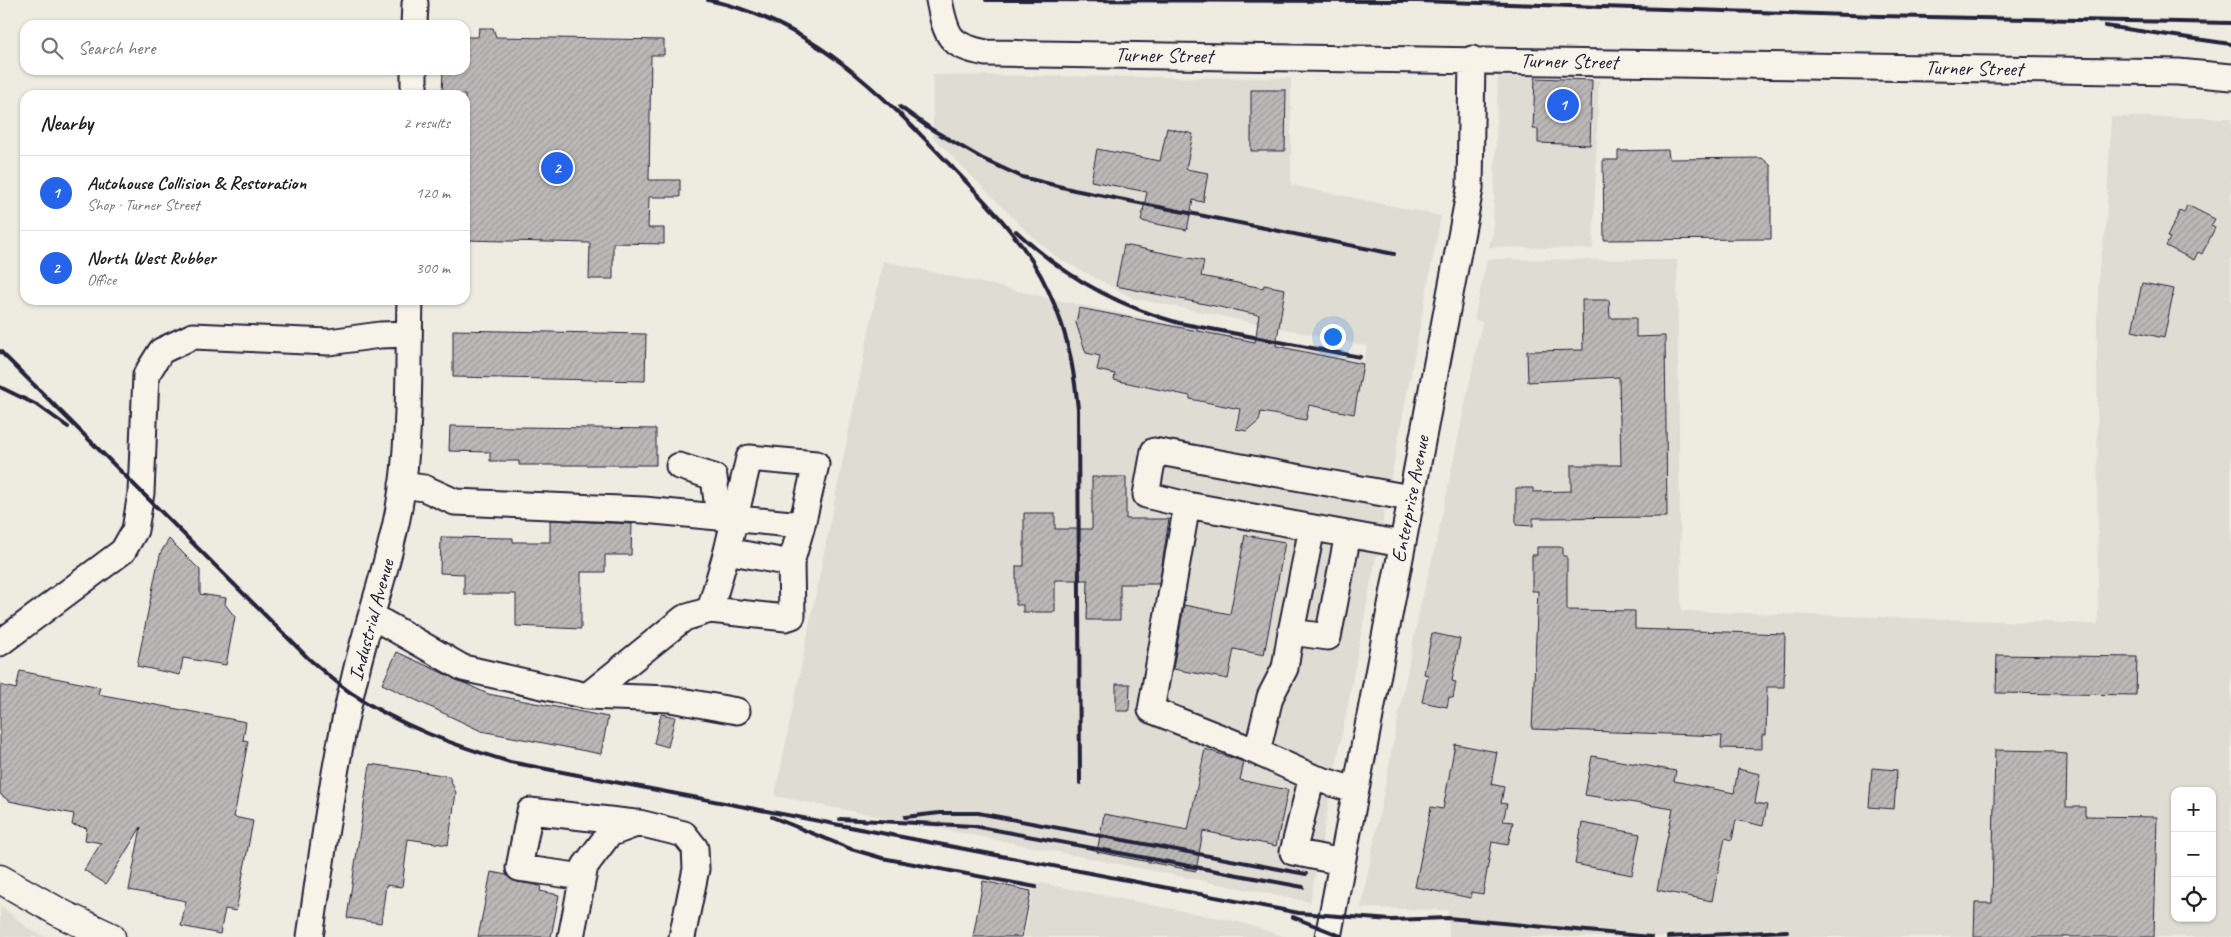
<!DOCTYPE html>
<html lang="en">
<head>
<meta charset="utf-8">
<style>
	:root { --surface:#fff; --page:#f6f6f6; --text:#202124; --muted:#757577; --line:#e0e0e0; --accent:#2563eb }
	body { margin:0; font-family:Caveat,sans-serif; background:var(--page); color:var(--text) }
	.controls { position:absolute; right:15px; bottom:15px; display:grid; overflow:hidden; border-radius:10px; box-shadow:0 1px 4px #0004 }
	.controls button { width:45px; height:45px; display:grid; place-items:center; padding:0; border:0; border-bottom:1px solid var(--line); background:var(--surface); color:var(--text); font:25px sans-serif }
	.you { position:absolute; left:1332px; top:336px; width:18px; height:18px; margin:-12px; border:4px solid #fff; border-radius:50%; background:#1a73e8; box-shadow:0 0 0 8px #1a73e833 }
	.badge { display:grid; place-items:center; width:32px; height:32px; border-radius:50%; background:var(--accent); color:#fff; font-size:16px; font-weight:700 }
	.pin { position:absolute; translate:-50% -50%; border:2px solid #fff; box-shadow:0 1px 5px #0006 }
	.list { margin:0; padding:0; list-style:none }
	h2 { display:flex; justify-content:space-between; align-items:center; height:65px; margin:0; padding:0 20px; font-size:21px }
	h2 small { font-size:16px; font-weight:400; color:var(--muted) }
	.list li { display:grid; grid-template-columns:32px 1fr auto; gap:15px; align-items:center; box-sizing:border-box; height:75px; padding:0 20px; border-top:1px solid var(--line) }
	.list b { display:block; font-size:19px; white-space:nowrap }
	.list p { margin:0; font-size:16px; white-space:nowrap; color:var(--muted) }
	.list em { font-size:16px; font-style:normal; color:var(--muted) }
	.icon { flex:none; width:28px; height:28px; fill:none; stroke:currentColor; stroke-width:2; stroke-linecap:round; stroke-linejoin:round }
	.map { position:relative; flex:none; width:2231px; height:937px; overflow:hidden }
	.search { position:absolute; background:var(--surface); box-shadow:0 1px 4px #0004; left:20px; top:20px; width:450px; height:55px; display:flex; align-items:center; gap:12px; box-sizing:border-box; padding:0 18px; border-radius:15px; color:var(--muted); font-size:19px }
	.panel { position:absolute; background:var(--surface); box-shadow:0 1px 4px #0004; left:20px; top:90px; width:450px; height:215px; border-radius:15px }
	.map>svg:first-child { display:block }
</style>
</head>
<body>
<div class="map">
<svg width="2231" height="937" viewBox="0 0 2231 937">
	<defs>
		<pattern id="building-hatch" width="6" height="6" patternUnits="userSpaceOnUse" patternTransform="scale(1.25)"><rect width="6" height="6" fill="#bbb8b7"/><path d="M-1 1l2-2M0 6l6-6M5 7l2-2" fill="none" stroke="#a09e9e"/></pattern>
	</defs>
	<rect width="100%" height="100%" fill="#eeebe1"/>
	<filter id="ink" filterUnits="userSpaceOnUse"><feTurbulence type="fractalNoise" baseFrequency=".02" numOctaves="2"/><feDisplacementMap in="SourceGraphic" scale="10" xChannelSelector="R" yChannelSelector="G"/><feConvolveMatrix kernelMatrix="1 2 1 2 8 2 1 2 1" color-interpolation-filters="sRGB"/></filter>
	<g filter="url(#ink)">
		<path fill="#dfdcd4" fill-rule="evenodd" d="M933,75L1291,78V185L1441,216L1310,902L775,796L883,261L1099,309L1364,361L1367,346L1133,298L1058,258L1026,231L933,137Z
			M1498,76L1599,80L1593,249L1489,247L1493,232Z
			M2111,117L2231,118V937H1449L1448,910L1361,908L1420,607L1436,545L1482,322L1474,319L1487,259L1677,260L1681,611L2098,624L2097,320L2099,268L2106,228ZM2175,791H2212V918H2175Z
			M1035,882L1239,922L1286,937H1024Z
			M0,905L29,929L46,937H0Z"/>
		<path fill="url(#building-hatch)" stroke="#22223b" d="M479,28H493L496,37L664,40V55H651L649,180H680V197H649L648,228H664V244L613,243V279H589L590,243L465,240V95H442L443,70H465V37H478Z
			M1535,78L1592,80L1590,145L1538,143V129H1533Z
			M1251,90H1286L1285,151H1251Z
			M1167,128L1193,134L1186,169L1208,173L1203,202L1193,200L1187,230L1141,221L1147,192L1091,181L1097,149L1160,161Z
			M1668,150L1669,159L1762,158L1771,166V239L1604,240L1603,160H1618V151Z
			M2187,205L2215,219L2211,226L2215,228L2202,254L2198,252L2194,260L2166,246L2170,238L2167,237L2180,211L2184,213Z
			M1124,245L1204,261L1201,276L1263,288L1264,285L1285,289L1276,346L1363,364L1354,414L1309,405L1306,420L1261,412L1259,421L1247,431L1236,429L1240,409L1190,399V396L1114,380L1115,374L1097,370L1100,356L1086,353L1076,323L1079,308L1255,342L1259,315L1116,286Z
			M2142,283L2174,289L2164,338L2132,331Z
			M1582,300H1609L1610,318H1636V337L1665,336L1667,517L1533,518V526L1516,525V488H1533V492L1571,491V465H1621L1619,377L1528,382L1527,351L1583,350Z
			M453,330L646,334L645,381L453,377Z
			M450,426L656,429V465H519V461H490V452L449,451Z
			M1092,477H1126V519H1169L1159,584H1120V620H1087L1088,580H1055V612H1023V605H1016V566H1024V513H1055V529H1092Z
			M550,520L632,524L631,555H605V572H581V629L516,626V594H464V574L440,573L441,537L513,538V542H550Z
			M1245,535L1285,542L1264,655L1234,649L1228,679L1173,669L1184,605L1230,614Z
			M169,539L200,570V594L226,598L225,604L235,617L226,665L183,658L180,675L137,666L157,567L161,552Z
			M1537,547H1563V556H1567V610L1635,611V629L1785,634L1784,687H1767L1766,735H1762V749L1721,748L1722,736L1532,729L1538,591H1532V555H1537Z
			M1432,633L1460,639L1452,681L1456,682L1453,698L1449,697L1447,707L1422,702L1428,675L1424,674Z
			M397,652L488,694L608,717L601,754L481,731L382,684Z
			M1997,655L2137,657L2136,695L1996,693Z
			M20,671L100,687L98,694L246,722L243,740L248,741L234,817L253,821L236,911L225,909L220,934L181,926L186,901L129,890L141,827L106,884L84,870L101,843L85,840L87,828L72,825L74,814L9,801L0,794V685L16,689Z
			M1116,684H1130L1129,711H1116Z
			M661,714L675,717L668,747L654,743Z
			M1455,744L1497,752L1491,784L1504,787L1501,803L1507,804L1503,821L1513,822L1508,845L1492,842L1483,894L1471,892V898L1415,887L1431,807L1443,809Z
			M1205,749L1244,762L1240,780L1288,790L1276,846L1203,831L1196,871L1097,852L1104,814L1188,830Z
			M1995,750L2054,751V753L2067,754L2066,807H2085V816L2157,817L2154,937H1974L1975,903H1992Z
			M1592,756L1676,771L1674,781L1734,793L1738,769L1760,774L1755,803L1767,805L1763,826L1736,820L1732,840L1725,838L1712,901L1657,890L1673,809L1585,795Z
			M370,764L449,776L456,793L448,845L408,839L402,887L386,885L381,923L347,918Z
			M1872,768L1897,770L1894,809L1869,807Z
			M1582,823L1640,834L1632,875L1575,864Z
			M491,872L507,875L517,882L541,886L540,891L559,895L551,937H478Z
			M983,881L1031,891L1022,937H973Z"/>
		<g fill="none" stroke-linecap="round" stroke-linejoin="round">
			<defs>
				<path id="minor" d="M939,0C946,36 949,46 986,53L2178,72L2231,77
					M414,25L415,4
					M414,95V70
					M679,466L714,477L719,517
					M402,485L424,488L455,502L644,510L802,525L816,464L749,458L727,551L791,563L802,525
					M1187,505L1146,495L1154,451L1410,498
					M1312,528L1291,632L1328,637L1348,534
					M727,551L710,610L786,618L792,616L791,563
					M372,616L463,668L587,696L684,618L710,610
					M0,643L123,551L135,530L141,493L146,375L161,351L193,336L329,342L380,335L409,334
					M587,696L670,699L737,711
					M1257,752L1270,697L1285,668L1291,632
					M1312,777L1293,852L1342,862
					M1354,790L1312,777L1257,752L1151,710L1187,505L1402,544
					M583,877L519,868L530,811L635,823
					M310,937C323,850 334,762 355,676C368,619 389,565 399,508C411,439 408,369 410,300
					M571,937L585,866L609,834L639,823L684,834L695,848L696,869L682,937
					M1328,937L1470,189L1472,59"/>
				<path id="major" d="M0,879L64,915L111,937"/>
			</defs>
			<use href="#minor" stroke="#22223b" stroke-width="29"/>
			<use href="#major" stroke="#22223b" stroke-width="31"/>
			<use href="#minor" stroke="#f7f3e8" stroke-width="25"/>
			<use href="#major" stroke="#f7f3e8" stroke-width="28"/>
			<path stroke="#22223b" stroke-width="4" d="M708,0C811,21 880,92 950,165C983,199 1018,234 1041,276C1065,321 1073,359 1078,409L1080,783
				M986,0L1419,1L1879,16L2231,23
				M2105,26L2231,44
				M900,107L931,129L981,158L1022,177L1074,190L1394,254
				M1016,231C1062,275 1118,306 1179,323L1360,357
				M0,351L309,659C323,671 337,683 351,693C400,726 454,745 510,762L1299,913L1391,920L1448,918L1651,937
				M0,387L39,406L68,427
				M772,817L851,849L882,858L1036,887
				M905,817L940,813H978L1306,874
				M840,819L974,826L1303,887
				M1293,917L1341,936
				M1668,937L1787,931"/>
		</g>
	</g>
	<g text-anchor="middle" dominant-baseline="central" stroke-width="4.5" stroke-linejoin="round" paint-order="stroke">
		<g font-size="21" fill="#22223b" stroke="#f7f3e8">
			<text transform="translate(1164 55) rotate(1)">Turner Street</text>
			<text transform="translate(1569 61) rotate(1)">Turner Street</text>
			<text transform="translate(1974 68) rotate(1)">Turner Street</text>
			<text transform="translate(1410 499) rotate(-79)">Enterprise Avenue</text>
			<text transform="translate(371 620) rotate(-75)">Industrial Avenue</text>
		</g>
	</g>
</svg>
<div class="controls">
<button>+</button>
<button>−</button>
<button><svg class="icon" aria-label="locate" viewBox="0 0 24 24"><circle cx="12" cy="12" r="6"/><path d="M12 2v4M12 18v4M2 12h4M18 12h4"/></svg></button>
</div>
<div class="you"></div>
<div class="pin badge" style="left:1563px;top:105px">1</div>
<div class="pin badge" style="left:557px;top:168px">2</div>
<div class="search"><svg class="icon" aria-label="search" viewBox="0 0 24 24"><circle cx="10" cy="10" r="6"/><path d="M15 15l6 6"/></svg>Search here</div>
<section class="panel">
<h2>Nearby<small>2 results</small></h2>
<ul class="list">
<li><span class="badge">1</span><div><b>Autohouse Collision &amp; Restoration</b><p>Shop · Turner Street</p></div><em>120 m</em></li>
<li><span class="badge">2</span><div><b>North West Rubber</b><p>Office</p></div><em>300 m</em></li>
</ul>
</section>
</div>
</body>
</html>
